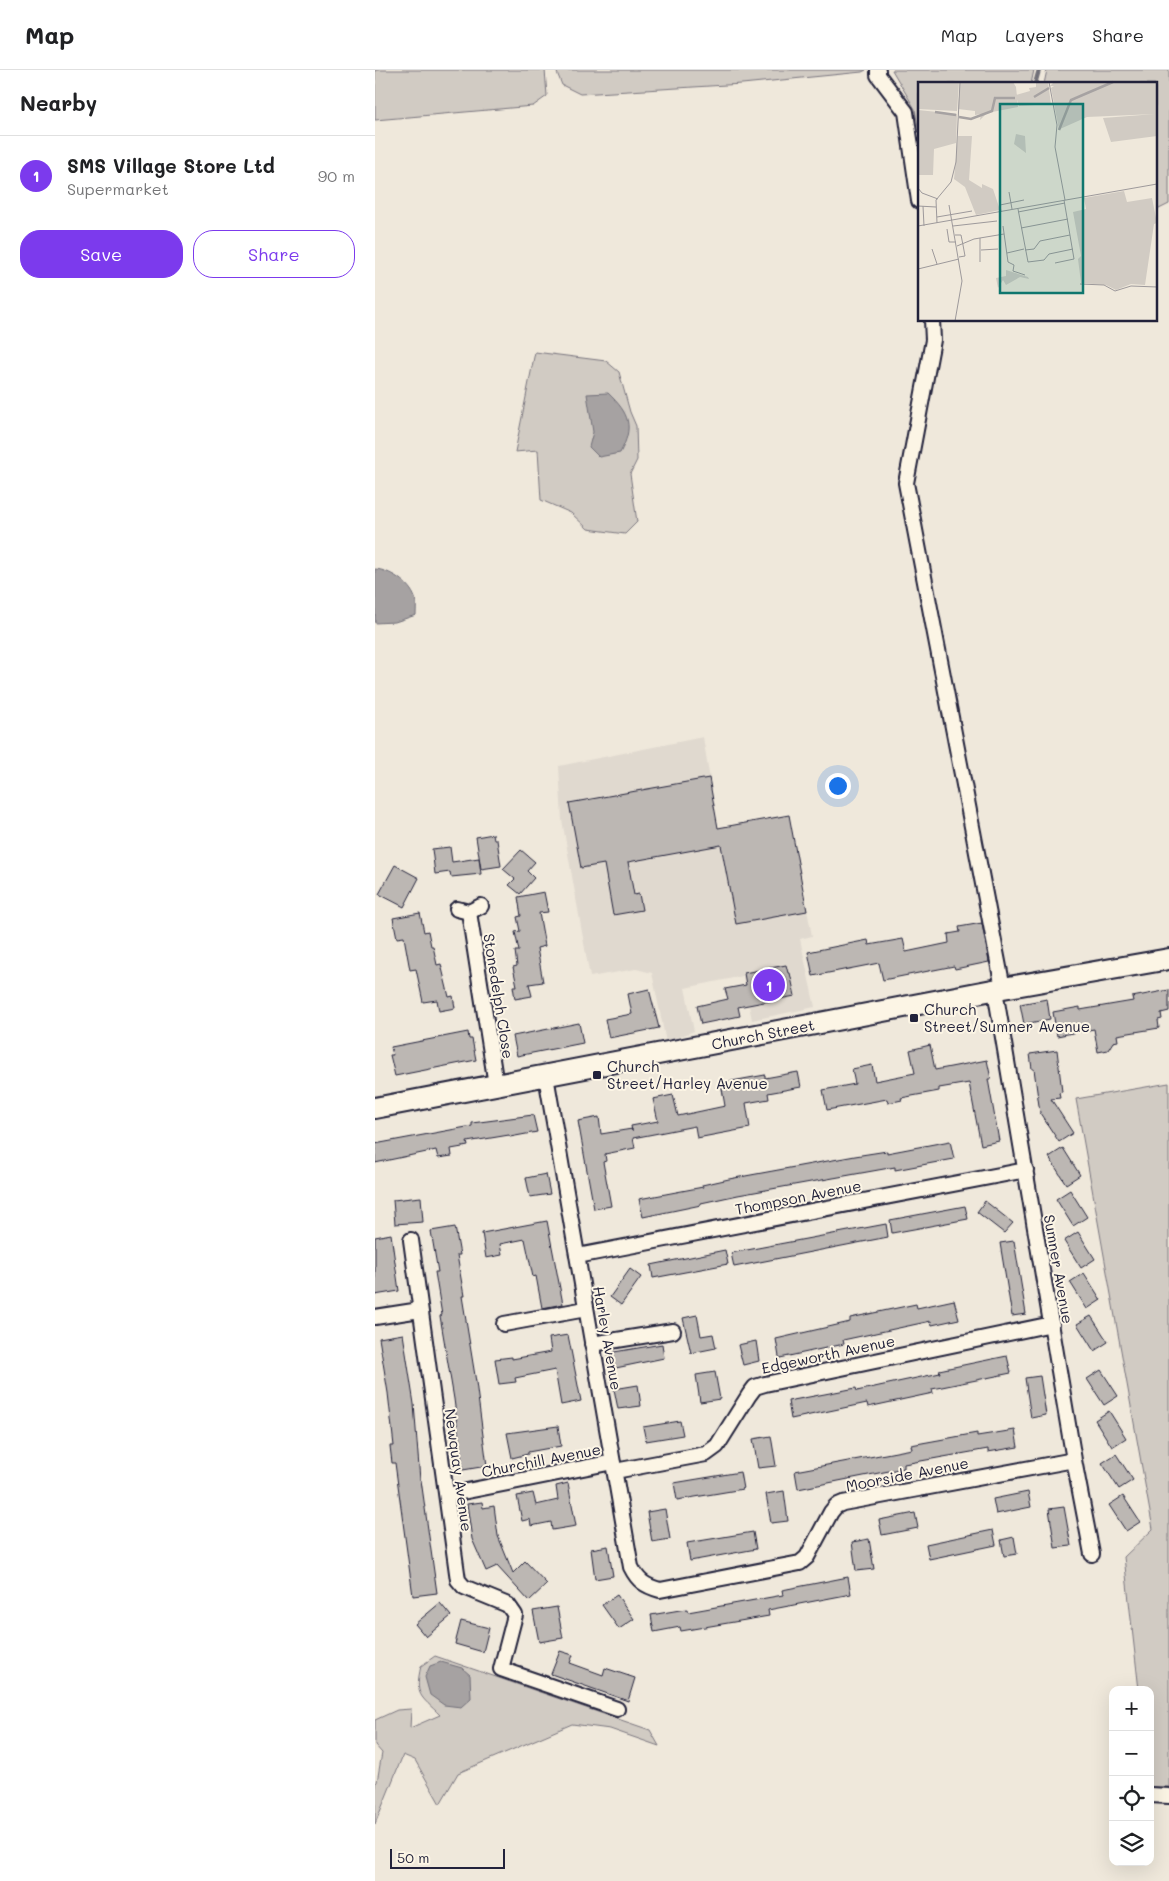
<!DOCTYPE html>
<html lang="en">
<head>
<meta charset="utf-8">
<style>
	:root { --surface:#fff; --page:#f2f2f2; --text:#202124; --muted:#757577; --line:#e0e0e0; --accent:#7c3aed }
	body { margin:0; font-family:Mali,sans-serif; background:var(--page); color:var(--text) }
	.controls { position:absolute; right:15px; bottom:15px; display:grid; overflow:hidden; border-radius:10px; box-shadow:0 5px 20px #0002 }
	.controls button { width:45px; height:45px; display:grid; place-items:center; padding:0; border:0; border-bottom:1px solid var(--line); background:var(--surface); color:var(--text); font:25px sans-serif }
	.scale { position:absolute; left:15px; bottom:12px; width:115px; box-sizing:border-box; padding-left:5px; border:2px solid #22223b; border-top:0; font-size:14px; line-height:18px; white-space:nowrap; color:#22223b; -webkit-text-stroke:4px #fcf5e5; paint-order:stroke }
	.you { position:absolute; left:462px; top:715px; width:18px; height:18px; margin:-12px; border:4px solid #fff; border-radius:50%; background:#1a73e8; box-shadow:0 0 0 8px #1a73e833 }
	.badge { display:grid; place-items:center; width:32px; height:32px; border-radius:50%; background:var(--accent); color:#fff; font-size:16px; font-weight:700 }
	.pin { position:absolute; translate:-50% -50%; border:2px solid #fff; box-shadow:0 1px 5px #0006 }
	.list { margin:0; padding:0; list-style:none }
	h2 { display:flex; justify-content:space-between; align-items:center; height:65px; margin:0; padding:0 20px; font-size:21px }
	h2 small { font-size:16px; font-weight:400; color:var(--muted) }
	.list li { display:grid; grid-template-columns:32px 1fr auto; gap:15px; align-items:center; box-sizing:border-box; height:80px; padding:0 20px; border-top:1px solid var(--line) }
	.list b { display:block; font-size:19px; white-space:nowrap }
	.list p { margin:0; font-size:16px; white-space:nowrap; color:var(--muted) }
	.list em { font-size:16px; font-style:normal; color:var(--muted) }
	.actions { display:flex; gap:10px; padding:15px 20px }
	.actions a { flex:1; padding:11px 0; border:1px solid var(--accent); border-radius:20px; text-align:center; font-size:18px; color:var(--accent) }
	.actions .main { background:var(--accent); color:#fff }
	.icon { flex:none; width:28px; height:28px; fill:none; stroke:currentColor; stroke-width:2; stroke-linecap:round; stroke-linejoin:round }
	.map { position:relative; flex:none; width:794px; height:1811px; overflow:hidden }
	header { display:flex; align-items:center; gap:30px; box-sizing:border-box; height:70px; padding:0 25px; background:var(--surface); border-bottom:1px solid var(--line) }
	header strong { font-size:24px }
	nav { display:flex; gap:28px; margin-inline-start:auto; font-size:18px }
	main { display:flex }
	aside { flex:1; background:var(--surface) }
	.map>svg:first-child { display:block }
</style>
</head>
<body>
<header>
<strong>Map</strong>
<nav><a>Map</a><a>Layers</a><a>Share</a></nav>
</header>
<main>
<aside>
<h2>Nearby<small></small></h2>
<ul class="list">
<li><span class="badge">1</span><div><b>SMS Village Store Ltd</b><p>Supermarket</p></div><em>90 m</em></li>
</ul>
<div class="actions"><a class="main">Save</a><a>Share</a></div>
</aside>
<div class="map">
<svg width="794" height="1811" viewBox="0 0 794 1811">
	<rect width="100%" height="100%" fill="#efe8db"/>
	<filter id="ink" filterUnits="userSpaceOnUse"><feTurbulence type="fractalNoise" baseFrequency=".02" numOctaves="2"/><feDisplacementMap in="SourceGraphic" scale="10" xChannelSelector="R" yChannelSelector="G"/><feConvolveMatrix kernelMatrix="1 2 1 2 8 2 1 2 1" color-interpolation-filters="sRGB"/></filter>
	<g filter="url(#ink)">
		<path fill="#e0d9cf" d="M328,667L343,758L414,745L437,866L425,869L440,937L377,950L368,906L310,918L319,961L291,972L277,903L261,899L215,907L187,750L184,696Z"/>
		<path fill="#d1cbc3" stroke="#7a767f" d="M0,0H170L172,26L158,36L0,50Z
			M181,0H491L487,2L367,14L205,24L187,15Z
			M517,0H659L656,14H544V63L540,39Z
			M672,0H794V134L780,141V14H669Z
			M160,282L231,291L244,302L255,342L261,356L262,390L255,404L262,452L250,464L213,459L196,443L166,430L163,380L140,382Z
			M794,1013V1717H775V1620H764L749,1487L778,1459L701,1029Z
			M60,1586L275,1660L284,1676L235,1659L197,1654L83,1703L65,1734L40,1690L28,1685L0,1754V1714L2,1712L7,1683L0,1675V1650L22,1640L36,1639L35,1658L65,1645C46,1626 39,1626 46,1596Z"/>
		<path fill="#a6a2a2" stroke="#716f79" d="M233,323C255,344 259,357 245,383L224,387L214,377L218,362L212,324Z
			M0,499C15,500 35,513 40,528C42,533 41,540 41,545L20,552L0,553Z
			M66,1592L87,1598L95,1605L96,1628L86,1637L69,1635L55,1625L50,1607L55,1596Z"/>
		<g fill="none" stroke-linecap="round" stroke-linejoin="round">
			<path stroke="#716f79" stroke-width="4.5" d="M660,14L664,0"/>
		</g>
		<path fill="#bcb7b3" stroke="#22223b" d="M334,708L343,758L414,745L432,841L361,854L346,775L253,792L259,825L264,824L267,840L238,845L229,794L206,798L194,733Z
			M118,764L119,770H122L126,796L106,799L101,767Z
			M75,777L77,792L104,788L106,804L76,807L75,802L60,804L57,779Z
			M146,780L160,792L152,801L159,808L145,824L134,815L140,809L128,799Z
			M20,795L44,808L29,837L4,824Z
			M169,822L173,842L164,843L170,876L162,878L168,912L154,914L157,926L140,929L138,916H142L138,897L142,896L140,881H144L140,862L145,861L142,847L146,846L143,827Z
			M45,843L49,862L53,861L56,876H58L62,895L66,894L74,927L78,926L80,938L64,941L62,930L48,932L41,899L35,900L29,867L22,868L18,848Z
			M607,853L614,892L580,899L579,896L508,910L504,893L438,906L433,882L493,870L494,875L528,869L531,882L574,873L573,864L585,862L584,857Z
			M411,895L413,903H415L420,926L363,937L365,946L326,954L322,936L353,929L350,919L371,915L369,903Z
			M274,919L284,958L234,968L230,949L257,944L253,924Z
			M794,920V941L786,943L787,949L783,950L784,958L742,965L743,971L738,972L733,980L723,982L719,959L682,966L678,942L705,937V940L758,931L757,927Z
			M672,929L675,949L649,954L645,934Z
			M204,953L208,973L142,986L138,966Z
			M93,962L94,969H97L101,990L20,1006L15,985H18L16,977Z
			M555,975L560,1000L612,990L616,1009H613L624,1071L606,1075L594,1013L564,1018V1021L526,1028L527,1030L513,1033L512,1029L452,1040L448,1020L480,1014L477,999L497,995L500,1011L540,1003L535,980Z
			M682,980L687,1022L684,1023L685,1028L676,1029L698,1063L684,1072L665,1043L659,999H657L655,984Z
			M423,1002L426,1017L393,1023L394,1029L371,1033L375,1058L322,1068L320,1056L258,1068L260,1078L230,1084L231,1091L228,1092L236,1136L219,1139L203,1051L224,1047L226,1064L257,1059V1061L256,1056L283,1051L278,1029L298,1025L303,1046L350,1036L346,1013L390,1005V1008Z
			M158,1045L162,1062L135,1067L134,1065L92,1072L93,1076L76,1079L77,1086L63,1088L61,1080L0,1093V1074L97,1056V1053Z
			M575,1071L579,1089L520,1100V1097L363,1125L326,1133V1135L268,1147L264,1129L328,1117L327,1115L354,1109L480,1086L512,1081V1083Z
			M688,1078L705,1105L691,1114L674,1087Z
			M171,1104L175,1124L155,1127L151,1108Z
			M695,1120L712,1147L698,1156L681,1129Z
			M46,1127L48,1152L20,1154L18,1130Z
			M610,1131L638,1153L629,1163L602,1142Z
			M590,1136L593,1149L517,1163L515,1150Z
			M172,1151L188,1234L167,1238L161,1206L158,1207L150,1169L125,1174L127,1185L111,1188L107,1163Z
			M511,1154L513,1167L359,1197L356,1183Z
			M80,1157L85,1185H82L89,1226H87L101,1312L112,1396L88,1400L79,1329L65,1246L67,1245L60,1202H63L56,1161Z
			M703,1162L720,1189L706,1198L689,1171Z
			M16,1164L24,1221L0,1225V1167Z
			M639,1171L651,1244L637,1246L625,1173Z
			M350,1180L353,1194L278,1208L276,1195Z
			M255,1199L266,1207L246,1235L235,1227Z
			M709,1203L726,1230L712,1239L695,1212Z
			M579,1230L584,1249L557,1255L556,1251L468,1270L469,1274L405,1288L404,1287L401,1269L475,1252V1248L541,1234L542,1238Z
			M322,1245L326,1266L338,1264L341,1278L316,1283L308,1248Z
			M716,1246L733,1272L719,1281L702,1254Z
			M28,1264L39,1334L45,1410H46L62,1523L38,1526L20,1393H17L15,1376H19L13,1323L4,1268Z
			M193,1265L206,1331L186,1335L180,1300L140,1308L141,1312L124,1314L120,1289L137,1287V1289L176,1282L174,1268Z
			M381,1271L384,1291L368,1295L363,1275Z
			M287,1274L289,1288L236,1299L233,1283Z
			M632,1286L636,1303L557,1319L558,1323L493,1337L492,1333L416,1349L413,1331L481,1318L482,1321L504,1316L565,1303L564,1300Z
			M726,1300L743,1326L729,1335L712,1309Z
			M340,1302L345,1329L325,1332L321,1305Z
			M665,1306L671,1345L656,1348L650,1308Z
			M263,1315L266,1336L243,1339L239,1319Z
			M734,1341L751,1368L737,1377L720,1350Z
			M305,1351L308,1365L271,1371L268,1357Z
			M183,1356L186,1376L153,1382V1384L137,1388L132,1363Z
			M640,1360L643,1377L613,1382V1379L529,1394V1398L423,1419L420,1401L537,1379L536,1375L602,1363V1366Z
			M396,1366L401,1396L383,1398L378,1369Z
			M741,1384L758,1410L744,1419L727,1393Z
			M365,1402L368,1419L302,1430L299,1413Z
			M193,1413L201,1456L177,1460L176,1452L156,1456L155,1449L147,1451L142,1426L158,1423L161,1435L183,1430L181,1416Z
			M409,1421L413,1451L396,1453L391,1424Z
			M653,1422L656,1437L621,1444L618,1429Z
			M748,1426L765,1452L751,1461L734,1435Z
			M107,1432L108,1438L119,1436L123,1466L138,1503L150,1491L172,1514L154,1531L122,1496L111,1501L97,1469L92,1434Z
			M689,1437L696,1476L680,1478L674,1439Z
			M290,1439L295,1469L277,1472L272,1442Z
			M540,1443L543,1458L507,1465L504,1450Z
			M618,1460L621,1475L554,1489L551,1474Z
			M378,1462L381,1479L315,1491L312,1473Z
			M639,1467L642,1484L629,1486L626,1470Z
			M494,1469L499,1499L481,1501L477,1472Z
			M233,1476L238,1506L220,1509L216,1479Z
			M473,1507L476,1524L393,1540L394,1546L306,1561L305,1557L279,1562L276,1545L305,1540L312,1539L313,1542L408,1525L407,1520Z
			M242,1525L259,1549L244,1559L227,1535Z
			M65,1533L76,1546L51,1567L40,1554Z
			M182,1537L188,1568L164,1572L158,1541Z
			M86,1551L114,1558L108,1582L80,1574Z
			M185,1581L198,1585L195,1593L228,1605L230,1598L260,1608L253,1631L176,1604Z"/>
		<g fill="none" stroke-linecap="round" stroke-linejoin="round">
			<defs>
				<path id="minor" d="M503,0V5L531,42L544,131
					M557,250L558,270L531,413L628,918
					M82,839L94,842L106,836
					M94,842L121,1015
					M620,920L699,1390L717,1484
					M171,1006L256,1497C263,1511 270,1516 285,1520L425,1493L432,1487L456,1442L461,1436L468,1433L699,1390
					M36,1170L83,1510L89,1517L133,1535L140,1545L126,1599L242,1639
					M202,1186L651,1100
					M0,1247L45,1240
					M129,1254L211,1239
					M217,1274L298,1261
					M240,1401L331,1384L342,1376L374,1325L380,1317L390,1314L677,1254
					M72,1425L238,1392
					M775,1725L794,1726"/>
				<path id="secondary" d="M0,1038L628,918L794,889"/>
			</defs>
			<use href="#minor" stroke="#22223b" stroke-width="18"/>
			<use href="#secondary" stroke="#22223b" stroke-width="24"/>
			<use href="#minor" stroke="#fcf5e5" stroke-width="14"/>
			<use href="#secondary" stroke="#fcf5e5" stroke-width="20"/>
		</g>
	</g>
	<g fill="#22223b" stroke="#fcf5e5" stroke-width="2">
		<rect x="534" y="943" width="10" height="10" rx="2.5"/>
		<rect x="217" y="1000" width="10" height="10" rx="2.5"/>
	</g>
	<g text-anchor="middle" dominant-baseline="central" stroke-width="4" stroke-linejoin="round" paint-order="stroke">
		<g font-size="15" fill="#22223b" stroke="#fcf5e5">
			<text transform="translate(124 926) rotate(81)">Stonedelph Close</text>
			<text transform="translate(388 964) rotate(-11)">Church Street</text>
			<text transform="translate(423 1127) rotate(-11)">Thompson Avenue</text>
			<text transform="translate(684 1199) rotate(80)">Sumner Avenue</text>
			<text transform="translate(233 1268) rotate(80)">Harley Avenue</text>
			<text transform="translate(453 1284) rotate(-12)">Edgeworth Avenue</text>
			<text transform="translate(166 1390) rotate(-11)">Churchill Avenue</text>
			<text transform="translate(84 1400) rotate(82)">Newquay Avenue</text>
			<text transform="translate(532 1404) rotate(-11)">Moorside Avenue</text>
		</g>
		<g font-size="15" fill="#22223b" stroke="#fcf5e5" text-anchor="start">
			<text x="549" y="939">Church<tspan x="549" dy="17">Street/Sumner Avenue</tspan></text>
			<text x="232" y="996">Church<tspan x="232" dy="17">Street/Harley Avenue</tspan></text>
		</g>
	</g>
	<g transform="translate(543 12)">
		<rect width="239" height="239" fill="#efe8db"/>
		<path d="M0,0H41L39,29L0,27ZM42,0H95L98,5L100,25L69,31L62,38L63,32L57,33V29L40,27ZM118,0H130L133,22L101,24L98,13L112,9L111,6L118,5ZM136,0L143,1L194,0L153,17L141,48L133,6L136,4H132ZM196,0H239V54L193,60L185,36L237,32L169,35L142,47L154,18ZM0,28L39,32L38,61L16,67L15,93H0ZM98,52L107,54L108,71L96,62ZM40,54H54L51,98L64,106V102L75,107L82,128L58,133L47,105L36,97ZM206,109L209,120L234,116L239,141L236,142L227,203L213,202L198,208L188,203L163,201L160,177L163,174L155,130L168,127L166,116ZM88,188L110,195L111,197L102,195L88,203L85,198L80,206L78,196L88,194Z" fill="#d1cbc3"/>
		<path fill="none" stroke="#a6a2a2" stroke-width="2.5" d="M116,15L131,6M17,30L38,33M41,35L53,37L74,29L77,16H97M141,48L153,18L195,0"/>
		<path fill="none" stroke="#9d999b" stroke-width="1" d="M131,0L139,43L137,65L147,118M0,106L4,111L20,117M91,110L94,127M31,123L44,199L37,239M0,124L18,125M5,124L6,144M100,127L110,180L126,178L131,172L155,167M83,130L82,123L106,118M100,130L147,121M19,135L54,129M19,141L18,118L33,100L38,80L42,0M0,144L239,102M35,144L79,139M85,144L90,180L96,183L95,189L107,193M103,146L150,137M29,147L31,160H38M37,153H43L45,163M39,164L56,157L86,152M14,167L19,182M63,168L80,167M107,168L116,167L122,159L152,153M89,171L106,167M41,175L47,174L45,163M62,180V156M137,181L156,177L146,118M0,187L41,177M162,202L186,203L197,209L213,204L239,205"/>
		<path fill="#0f766e" fill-opacity="0.15" stroke="#0f766e" stroke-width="2.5" d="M82,22H165V211H82Z"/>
		<rect width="239" height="239" fill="none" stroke="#22223b" stroke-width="2.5"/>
	</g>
</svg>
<div class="controls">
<button>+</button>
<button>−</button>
<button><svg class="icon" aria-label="locate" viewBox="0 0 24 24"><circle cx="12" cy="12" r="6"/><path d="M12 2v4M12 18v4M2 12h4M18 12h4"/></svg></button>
<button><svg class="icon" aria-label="layers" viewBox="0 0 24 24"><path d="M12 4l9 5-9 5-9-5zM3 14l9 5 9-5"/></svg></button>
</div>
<div class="scale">50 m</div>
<div class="you"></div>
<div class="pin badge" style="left:394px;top:915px">1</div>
</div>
</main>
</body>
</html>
